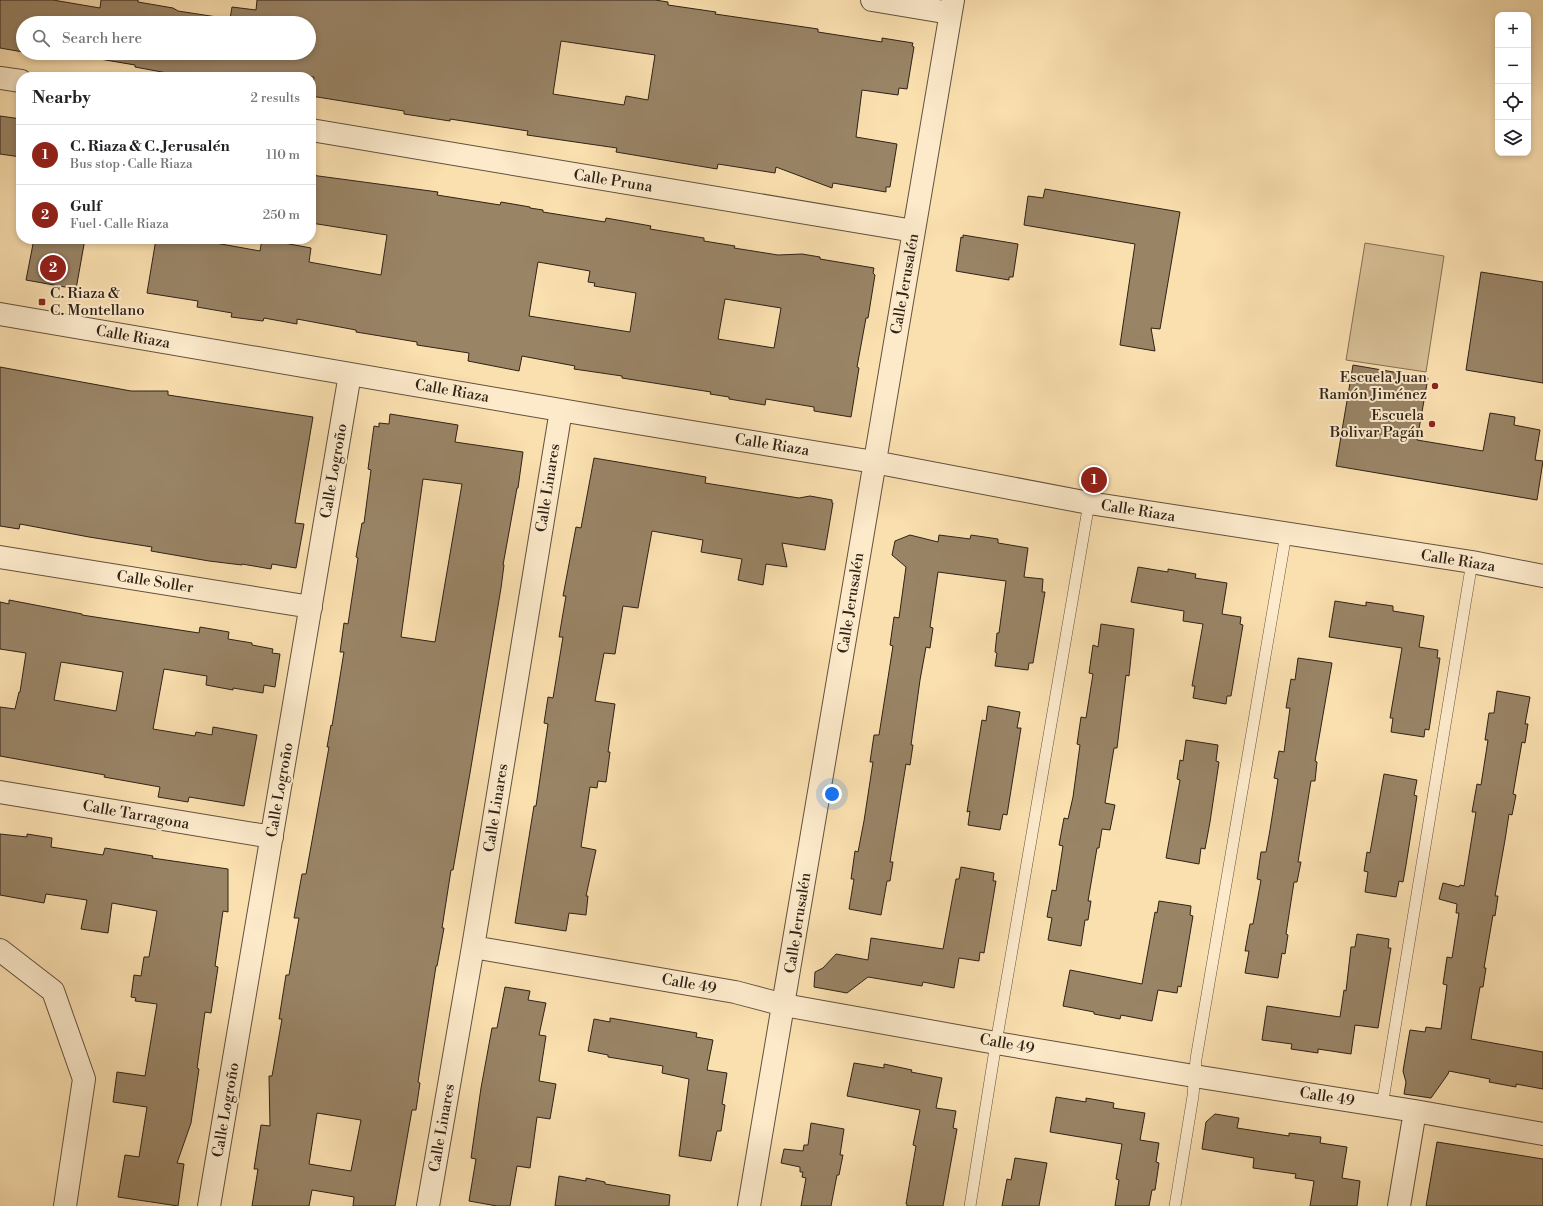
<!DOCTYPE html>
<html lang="en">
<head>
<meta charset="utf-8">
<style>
	:root { --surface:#fff; --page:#f2f2f2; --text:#202124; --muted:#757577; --line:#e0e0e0; --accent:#8f2418 }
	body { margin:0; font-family:"Libre Bodoni",serif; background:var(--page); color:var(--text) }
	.controls { position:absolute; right:12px; top:12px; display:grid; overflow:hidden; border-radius:8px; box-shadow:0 2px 6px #0003 }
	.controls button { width:36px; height:36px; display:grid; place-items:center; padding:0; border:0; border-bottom:1px solid var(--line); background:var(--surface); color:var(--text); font:20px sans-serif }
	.you { position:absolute; left:832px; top:794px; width:14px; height:14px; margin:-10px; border:3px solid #fff; border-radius:50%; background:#1a73e8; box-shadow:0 0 0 6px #1a73e833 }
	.badge { display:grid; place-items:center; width:26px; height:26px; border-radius:50%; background:var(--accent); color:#fff; font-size:13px; font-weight:700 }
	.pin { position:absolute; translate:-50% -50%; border:2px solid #fff; box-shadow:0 1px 4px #0006 }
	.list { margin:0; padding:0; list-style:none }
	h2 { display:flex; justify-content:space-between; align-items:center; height:52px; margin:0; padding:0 16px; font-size:17px }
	h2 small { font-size:13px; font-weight:400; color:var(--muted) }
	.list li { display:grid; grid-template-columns:26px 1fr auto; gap:12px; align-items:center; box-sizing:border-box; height:60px; padding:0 16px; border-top:1px solid var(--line) }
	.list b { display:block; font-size:15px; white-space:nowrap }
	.list p { margin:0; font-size:13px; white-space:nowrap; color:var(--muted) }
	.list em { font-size:13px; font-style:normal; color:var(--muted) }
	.icon { flex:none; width:22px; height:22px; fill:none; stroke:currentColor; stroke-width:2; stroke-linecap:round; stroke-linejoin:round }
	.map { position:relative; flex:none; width:1543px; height:1206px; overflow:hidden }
	.search { position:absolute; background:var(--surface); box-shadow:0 2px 6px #0003; left:16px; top:16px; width:300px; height:44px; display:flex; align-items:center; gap:10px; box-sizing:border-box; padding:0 14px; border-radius:22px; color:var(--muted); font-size:15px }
	.panel { position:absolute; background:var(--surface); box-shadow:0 2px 6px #0003; left:16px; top:72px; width:300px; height:172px; border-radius:16px }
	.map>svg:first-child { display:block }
</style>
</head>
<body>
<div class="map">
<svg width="1543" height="1206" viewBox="0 0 1543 1206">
	<rect width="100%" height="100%" fill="#fadfaf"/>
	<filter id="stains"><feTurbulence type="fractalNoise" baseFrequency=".005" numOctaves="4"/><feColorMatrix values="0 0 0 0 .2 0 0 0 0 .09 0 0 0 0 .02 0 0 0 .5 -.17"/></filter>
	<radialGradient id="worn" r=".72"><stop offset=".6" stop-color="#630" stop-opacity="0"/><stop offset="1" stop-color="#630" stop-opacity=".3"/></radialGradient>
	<path fill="#d7bf95" stroke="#837056" d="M1365,243L1444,256L1426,372L1346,360Z"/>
	<path fill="#998466" stroke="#2f2216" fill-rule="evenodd" d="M0,0H53L100,8L101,0H138V2L173,8L178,11L230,19L232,7L256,10L257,0H655L668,2V5L716,12L715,14L818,29V32L882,42V38L913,43L912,46L914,47L907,89L899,88L898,95L862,90L856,137L897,144L890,187H886V192L833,183L832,188L776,167L775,173L718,164L717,169L616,152L617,148L527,135L528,131L450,119V121L404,114V111L311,96L314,77H189L135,67V65L82,56V58L55,53H309V23H23V52L0,48ZM561,41L655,55L648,100L626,96L624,105L553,94Z
		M0,116L21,119V157L0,154Z
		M311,175L438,192L437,195L500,205L501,202L530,207V208L543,210V212L605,222L606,218L651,226L650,229L704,238V241L735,246L734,248L778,255L802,254L820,257V259L874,268L873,273L875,275L868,318H866L857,367L859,368L851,417L814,411V407L766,399L765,405L729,399V397L710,394L711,392L622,378V376L574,369L575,366L522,356L519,371L468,361L469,353L417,345V342L356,332V330L297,319V324L264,318L263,321L231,317L232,313L197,307L198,301L147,293L156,239H193L260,251L262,239L311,248L309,262L381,275L387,235L311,223ZM538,262L590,271L588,282L595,283L594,286L636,293L630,332L529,316ZM725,299L781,308L774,348L718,339Z
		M1045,189L1180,212L1160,329L1151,328L1155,351L1120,345L1135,244L1024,225L1028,196L1043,198Z
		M963,235L1018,244L1013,277H1009V280L956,271L961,237L963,238Z
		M34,239H85L76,289L26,280Z
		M1481,272L1543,282V383L1466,370Z
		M1353,365L1428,378L1417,440L1483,451L1490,413L1515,417L1514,425L1540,430L1535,460L1543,461L1537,500L1336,466Z
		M0,367L131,391H168V395L313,417L295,523L304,524L296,568L272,564L271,569L242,564V565L209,561L151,551L152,547L89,537L20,524L19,529L0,526Z
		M390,414L458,425L455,442L523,452L518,488H517L503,565H504L501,588L470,773L453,870H451L442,928H444L437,966H436L418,1082L420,1083L416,1110H412L395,1206H353L354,1197L312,1190L309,1206H252L258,1169H254L261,1125L270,1126L269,1076H272L282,1019H279L286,975H289L299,918H294L302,874H306L329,747H327L331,725L332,726L344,652H340L344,623L348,624L358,558L356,557L362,523H364L371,470L368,469L374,426L379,427V423L389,424ZM423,479L462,484L435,642L401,637ZM317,1113L361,1120L351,1171L309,1164Z
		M594,458L706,477L705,483L799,498L810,496L832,500V503H833L825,550L782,543L787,567L766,564L763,585L738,580L742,559L701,552L703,540L652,531L638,608L623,606L615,654L604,653L595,701L615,704L608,752H610L606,782L598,781L597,788L590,787L581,847L596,850L586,896H588L586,915L569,913L566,931L515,923L534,806H536L548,724L544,723L548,697L553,698L563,637H559L566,596H563L576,527L581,528Z
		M910,535L938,542L939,535L970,539L971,535L998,539V543L1028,548L1024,577L1043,579L1042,592H1045L1033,663H1029L1028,670L995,666L997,653L995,652L997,633H999L1006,581L938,572L930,627L933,628L930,648L926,647L920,680L911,745H913L910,765L906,764L890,862H893L890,881H887L881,915L849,909L854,879H851L855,851L858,852L864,821L873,762H870L874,735H879L893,646L890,645L894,617L899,618L906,567L892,555L895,541Z
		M1138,567L1168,572V569L1196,574L1195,578L1227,583L1222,614L1241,617L1240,624L1243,625L1231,696H1227L1226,704L1193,698L1195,686H1192L1203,624L1183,621L1184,611L1131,602Z
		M9,600L82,614V615L199,633L200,627L229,632L228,639L252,643V645L273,649L272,653L280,654L275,687L264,685L263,693L233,688V690L206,685L207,676L164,669L153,729L195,736L196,732L212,735L213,727L257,735L244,806L189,797L188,802L158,797L160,787L104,777L105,775L0,756V707L15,709L19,692H20L26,653L0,649V602L9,604ZM61,662L123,672L116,711L54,700Z
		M1335,601L1366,606V602L1393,606V611L1424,616L1419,647L1438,650L1437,658H1440L1429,730L1425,729L1424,737L1391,732L1393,718H1390L1402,648L1329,637Z
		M1101,624L1134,629L1129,676L1126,675L1117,748H1114L1105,803L1115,805L1110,830L1102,829L1099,848H1097L1088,901H1091L1088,920H1085L1081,946L1048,940L1052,918L1047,917L1052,890L1056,891L1063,846L1059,845L1064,818L1068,819L1073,797L1080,745L1077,744L1081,717L1086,718L1093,674L1089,673L1093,645L1098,647Z
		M1298,658L1332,663L1315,761L1317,762L1315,781H1311L1298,862H1301L1297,882H1294L1286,934L1288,935L1285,954L1282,953L1278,978L1245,973L1249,951H1245L1250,924H1253L1261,880L1257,879L1261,852H1266L1270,830L1278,779L1274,778L1279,751L1284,752L1290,708H1286L1291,679L1295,680Z
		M1497,691L1530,697L1525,724H1528L1525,743L1522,742L1513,794L1516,795L1512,815L1509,814L1505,840L1495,896H1498L1495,916L1493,915L1484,968H1486L1483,987H1480L1471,1039L1543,1052V1089L1516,1084V1087L1489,1082L1490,1079L1449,1071L1448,1074L1431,1098L1404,1094L1406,1082L1403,1071L1410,1030L1425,1032L1426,1027L1441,1029L1447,985L1443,984L1447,957L1452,958L1459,913H1456L1457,904L1439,899L1443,883L1459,887L1460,885L1464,886L1476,812H1472L1477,784L1481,785L1488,740H1485L1489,713H1494Z
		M988,706L1020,712L1017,728H1021L1007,815L1003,814L1000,830L968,825L970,811L967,812L982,720L986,721Z
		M1186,740L1218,745L1216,761L1219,762L1210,822L1205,849L1201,848L1199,864L1166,858L1180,780L1177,779L1180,760L1183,761Z
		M1384,774L1417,780L1414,795L1417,796L1406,865L1403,882L1399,881L1396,897L1365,892L1368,872L1364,871L1367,852L1370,853Z
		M0,834L27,837V834L52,838L51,847L103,855L105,848L153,856L152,858L228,869V912L223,911L215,966L218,967L211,1013L205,1012L197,1068L199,1069L191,1123L177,1163L184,1164L178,1206L118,1197L125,1155L139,1157L147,1107L113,1102L117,1072L145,1076L157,1004L135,1001L136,998L131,997L134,975L141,976L144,957H149L157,911L112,903L108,933L81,929L87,900L46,894L44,903L0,895Z
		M961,867L994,873L993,881H996L984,953L980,952L979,961L959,958L954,988L923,982L922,986L868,977L847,993L814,987L815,972L823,968L836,954L868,960L871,938L943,949L956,879H959Z
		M1159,901L1191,906L1190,915L1193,916L1181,987L1178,986L1177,993L1158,990L1152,1021L1121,1015L1120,1019L1094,1014V1012L1063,1006L1070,970L1142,984L1155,912L1157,913Z
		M1357,934L1389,939L1388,948H1391L1378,1028L1355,1025L1351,1054L1318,1049V1053L1291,1049L1292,1044L1262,1040L1267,1006L1340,1017L1344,990L1346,991L1351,947H1355Z
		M505,987L530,991L528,1000L546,1003L539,1035L546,1036L539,1081L556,1084L550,1119L537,1117L530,1168L517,1166L510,1206H497L469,1201L476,1159L471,1158L481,1088L492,1028H497Z
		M610,1018L697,1033L696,1037L713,1040L707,1070L727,1073L722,1104L725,1105L721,1131H717L711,1161L679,1156L689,1079L662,1073L663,1066L608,1057V1055L588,1051L594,1019L610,1022Z
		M854,1063L884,1068V1064L912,1070L911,1072L942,1078L936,1108L956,1111L953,1128L957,1129L943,1206H907V1204H906L916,1146L913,1145L920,1110L847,1096Z
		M1056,1097L1086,1102V1098L1114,1103L1113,1108L1145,1113L1140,1140L1159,1143L1156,1162L1159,1163L1155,1190H1152L1149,1206H1115L1119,1180L1116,1179L1122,1144L1050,1132Z
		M1215,1114L1239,1118L1237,1128L1289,1136V1133L1321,1137L1320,1143L1347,1147L1342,1178L1360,1181L1357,1206H1310L1314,1181L1295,1178L1296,1174L1253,1168L1254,1158L1202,1149L1206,1122Z
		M811,1123L844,1129L840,1155H843L839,1175H837L831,1206H801L806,1178L802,1177L803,1172H800V1167L781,1163L784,1149L803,1151L804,1145H808Z
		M1437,1142L1543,1159V1206H1426Z
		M1015,1158L1047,1163L1039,1206H1002L1007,1179L1011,1180Z
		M559,1176L586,1181V1178L605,1182V1184L670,1195L669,1206H555Z"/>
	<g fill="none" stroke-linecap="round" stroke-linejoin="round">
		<defs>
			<path id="service" d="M1382,1106L1472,562
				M970,1206L996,1043L1089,503
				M1175,1206L1193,1096L1196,1059L1286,534"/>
			<path id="minor" d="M872,0L950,13
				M0,78L21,81
				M311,130L914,231
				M0,314L625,421L874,462L1089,503L1472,562L1543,576
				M0,557L311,607
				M0,792L272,837
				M473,947L735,992L784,1005L996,1043L1194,1076L1415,1111L1543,1134
				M0,950L53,991L84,1079L65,1206
				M209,1206L350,374
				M428,1206L473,947L561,410
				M749,1206L953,0
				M1399,1206L1415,1111"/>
		</defs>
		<use href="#service" stroke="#62513c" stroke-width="12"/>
		<use href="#minor" stroke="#62513c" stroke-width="24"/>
		<use href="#service" stroke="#fceacb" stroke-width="11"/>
		<use href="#minor" stroke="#fceacb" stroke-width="22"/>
	</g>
	<g fill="#8f2418" stroke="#fceacb" stroke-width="1.5">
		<rect x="38" y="298" width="8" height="8" rx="2"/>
		<circle cx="1435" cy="386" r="4"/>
		<circle cx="1432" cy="424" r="4"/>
	</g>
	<g text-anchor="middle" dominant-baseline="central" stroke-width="4" stroke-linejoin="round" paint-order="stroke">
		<g font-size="15" fill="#2f2216" stroke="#fceacb">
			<text transform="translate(613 181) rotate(9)">Calle Pruna</text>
			<text transform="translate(905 284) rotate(-80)">Calle Jerusalén</text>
			<text transform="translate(133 337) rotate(10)">Calle Riaza</text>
			<text transform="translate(452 391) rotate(10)">Calle Riaza</text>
			<text transform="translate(772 445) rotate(9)">Calle Riaza</text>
			<text transform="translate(334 471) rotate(-80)">Calle Logroño</text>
			<text transform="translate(548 488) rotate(-81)">Calle Linares</text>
			<text transform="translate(1138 511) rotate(9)">Calle Riaza</text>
			<text transform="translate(1458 561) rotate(9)">Calle Riaza</text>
			<text transform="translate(155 582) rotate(9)">Calle Soller</text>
			<text transform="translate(851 603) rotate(-81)">Calle Jerusalén</text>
			<text transform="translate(280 790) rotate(-80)">Calle Logroño</text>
			<text transform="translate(496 808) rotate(-81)">Calle Linares</text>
			<text transform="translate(136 815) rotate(10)">Calle Tarragona</text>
			<text transform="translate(798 923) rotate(-81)">Calle Jerusalén</text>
			<text transform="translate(689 984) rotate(10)">Calle 49</text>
			<text transform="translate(1007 1044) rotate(10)">Calle 49</text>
			<text transform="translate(1327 1097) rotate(9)">Calle 49</text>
			<text transform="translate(226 1110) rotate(-80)">Calle Logroño</text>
			<text transform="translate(442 1128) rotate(-80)">Calle Linares</text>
		</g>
		<g font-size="15" fill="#2f2216" stroke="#fceacb" text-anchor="end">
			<text x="50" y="293" text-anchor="start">C. Riaza &amp;<tspan x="50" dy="17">C. Montellano</tspan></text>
			<text x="1427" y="377">Escuela Juan<tspan x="1427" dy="17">Ramón Jiménez</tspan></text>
			<text x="1424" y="415">Escuela<tspan x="1424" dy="17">Bolivar Pagán</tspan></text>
		</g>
	</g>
	<rect width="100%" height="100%" filter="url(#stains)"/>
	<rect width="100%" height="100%" fill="url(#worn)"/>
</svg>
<div class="controls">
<button>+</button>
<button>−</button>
<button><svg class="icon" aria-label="locate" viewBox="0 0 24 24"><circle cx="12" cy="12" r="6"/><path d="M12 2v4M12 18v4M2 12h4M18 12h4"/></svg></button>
<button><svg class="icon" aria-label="layers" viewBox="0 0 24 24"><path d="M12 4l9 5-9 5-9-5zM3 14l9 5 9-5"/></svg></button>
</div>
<div class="you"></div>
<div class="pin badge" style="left:1094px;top:480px">1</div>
<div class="pin badge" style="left:53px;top:268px">2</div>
<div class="search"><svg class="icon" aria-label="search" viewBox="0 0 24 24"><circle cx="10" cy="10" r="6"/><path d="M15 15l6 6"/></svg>Search here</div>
<section class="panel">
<h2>Nearby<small>2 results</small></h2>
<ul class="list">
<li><span class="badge">1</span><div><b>C. Riaza &amp; C. Jerusalén</b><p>Bus stop · Calle Riaza</p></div><em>110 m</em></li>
<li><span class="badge">2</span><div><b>Gulf</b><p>Fuel · Calle Riaza</p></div><em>250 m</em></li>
</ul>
</section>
</div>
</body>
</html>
